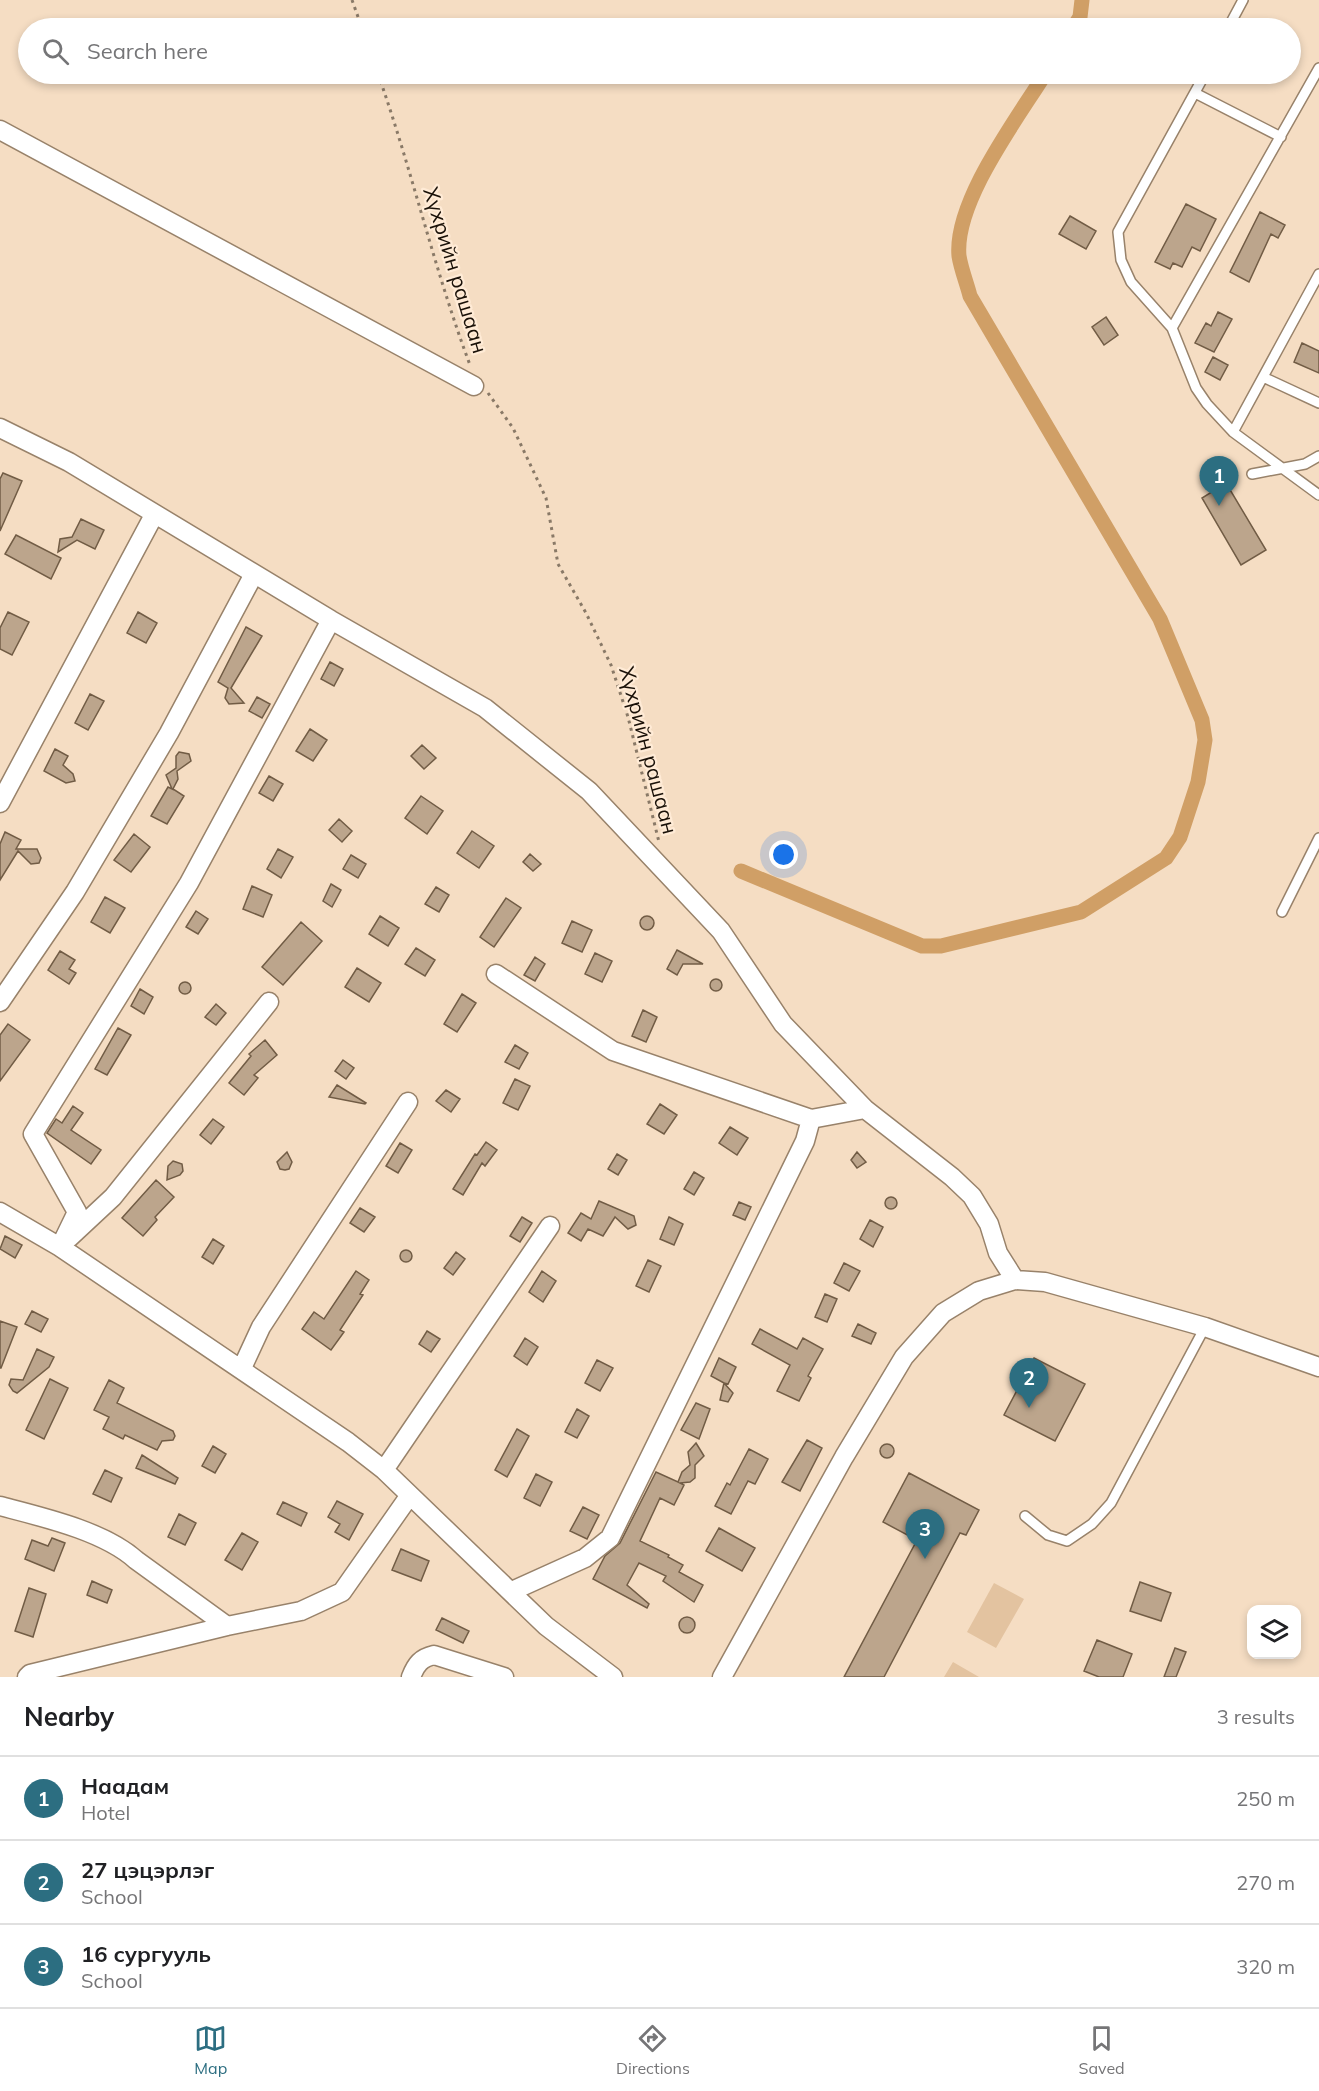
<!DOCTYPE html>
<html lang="en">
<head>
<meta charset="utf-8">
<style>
	:root { --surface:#fff; --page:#f6f6f6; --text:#202124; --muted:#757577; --line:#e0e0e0; --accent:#2c6e81 }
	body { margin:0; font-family:Mulish,sans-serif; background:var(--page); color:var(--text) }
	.controls { position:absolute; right:18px; bottom:18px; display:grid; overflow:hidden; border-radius:12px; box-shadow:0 3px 9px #0003 }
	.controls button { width:54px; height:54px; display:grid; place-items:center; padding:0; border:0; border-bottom:2px solid var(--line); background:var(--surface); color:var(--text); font:30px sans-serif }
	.you { position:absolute; left:784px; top:855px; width:21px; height:21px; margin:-15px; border:4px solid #fff; border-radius:50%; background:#1a73e8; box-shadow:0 0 0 9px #1a73e833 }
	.badge { display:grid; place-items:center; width:39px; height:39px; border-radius:50%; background:var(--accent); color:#fff; font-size:20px; font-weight:700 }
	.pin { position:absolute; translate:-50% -50px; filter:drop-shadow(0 2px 3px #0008) }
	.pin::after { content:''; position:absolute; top:32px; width:21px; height:18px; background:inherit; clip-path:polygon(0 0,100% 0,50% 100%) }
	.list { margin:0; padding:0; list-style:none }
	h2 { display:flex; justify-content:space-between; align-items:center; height:78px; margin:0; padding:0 24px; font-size:26px }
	h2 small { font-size:20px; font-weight:400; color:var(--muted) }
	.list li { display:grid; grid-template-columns:39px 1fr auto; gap:18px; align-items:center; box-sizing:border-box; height:84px; padding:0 24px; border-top:2px solid var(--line) }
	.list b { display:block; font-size:22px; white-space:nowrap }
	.list p { margin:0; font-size:20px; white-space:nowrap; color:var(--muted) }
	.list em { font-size:20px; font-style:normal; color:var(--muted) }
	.icon { flex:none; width:33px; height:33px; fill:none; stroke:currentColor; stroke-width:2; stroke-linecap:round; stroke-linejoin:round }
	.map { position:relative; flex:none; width:1319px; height:1677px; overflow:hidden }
	.search { position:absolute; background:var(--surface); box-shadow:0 3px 9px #0003; left:18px; right:18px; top:18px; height:66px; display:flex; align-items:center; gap:15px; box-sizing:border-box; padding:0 21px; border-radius:33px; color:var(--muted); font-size:22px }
	.sheet { height:330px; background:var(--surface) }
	nav { display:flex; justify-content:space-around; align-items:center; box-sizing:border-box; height:84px; border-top:2px solid var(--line); background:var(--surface); font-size:16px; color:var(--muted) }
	nav a { display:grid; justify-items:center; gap:3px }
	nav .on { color:var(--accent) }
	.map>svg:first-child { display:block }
</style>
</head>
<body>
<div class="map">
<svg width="1319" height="1677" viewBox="0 0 1319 1677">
	<rect width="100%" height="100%" fill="#f5ddc3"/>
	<path fill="#e3c3a0" d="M994,1583L1024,1599L996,1648L967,1632Z
		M953,1662L979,1677H944Z"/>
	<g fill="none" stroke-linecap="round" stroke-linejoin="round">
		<path stroke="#d09f66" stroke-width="15" d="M1073,28L1080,17L1082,0
			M741,871L922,946H941L1081,912L1166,858L1180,837L1198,782L1205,740L1202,720L1160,619L970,296C967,284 961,269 959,256C954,202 1017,119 1045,74"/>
	</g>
	<path fill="#bca58c" stroke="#715c45" stroke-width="1.5" d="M1186,204L1216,219L1200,251L1192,247L1182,267L1173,263L1170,269L1155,262Z
		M1260,212L1285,225L1278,238L1271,234L1249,282L1230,272Z
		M1070,216L1096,231L1086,249L1059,234Z
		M1218,312L1232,319L1214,352L1195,343L1206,323L1211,326Z
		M1106,317L1118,335L1104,345L1092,327Z
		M1302,343L1319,351V373L1294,362Z
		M1213,357L1228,365L1220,380L1205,372Z
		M3,473L22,481L0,531V479Z
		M1226,483L1266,550L1241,565L1202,498Z
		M81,519L104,530L95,549L77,540L58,552L60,539L72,537Z
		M16,535L61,558L51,579L5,554Z
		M8,612L29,622L12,655L0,649V628Z
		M138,612L157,623L146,643L127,633Z
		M246,627L262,636L231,688L244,703L229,704L225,698L228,688L218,682Z
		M330,662L343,669L334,686L321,679Z
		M90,694L104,701L88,730L75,723Z
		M257,697L270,704L262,718L249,711Z
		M310,729L327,740L313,761L296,751Z
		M422,745L436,758L424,769L411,756Z
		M55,749L68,756L63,765L73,774L75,781L66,783L44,771Z
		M179,752L189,754L191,761L177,771L178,779L173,789L184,796L167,824L151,816L168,787L172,789L166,775L176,768V756Z
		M269,776L283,784L273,801L259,793Z
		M421,796L443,811L427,834L405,818Z
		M339,819L352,831L342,842L329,830Z
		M472,831L494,846L479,868L457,853Z
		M5,832L21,840L16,849H37L41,858L39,863L31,864L18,851L0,880V844Z
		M134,834L150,847L131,872L114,860Z
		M278,849L293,857L281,878L267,869Z
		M530,854L541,864L533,871L523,862Z
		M351,855L366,864L358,878L343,869Z
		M331,884L341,890L332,907L323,901Z
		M252,886L272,895L263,917L243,909Z
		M436,887L449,895L439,912L425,904Z
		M105,897L125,908L110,933L91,922Z
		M506,898L521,908L494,947L480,937Z
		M196,911L208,919L198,934L186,927Z
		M380,916L399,928L388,946L369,934Z
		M640 923a7 7 0 1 1 14 0a7 7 0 1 1-14 0Z
		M572,921L592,930L582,952L562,943Z
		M301,922L322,941L283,985L262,967Z
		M416,948L435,960L425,976L405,964Z
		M677,950L703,964H683L677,975L667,969Z
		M60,951L75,960L69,969L76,973L69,984L48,970Z
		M595,953L612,961L602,982L585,974Z
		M535,957L545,964L535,981L524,975Z
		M357,968L381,983L369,1002L345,987Z
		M710 985a6 6 0 1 1 12 0a6 6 0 1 1-12 0Z
		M179 988a6 6 0 1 1 12 0a6 6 0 1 1-12 0Z
		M140,989L153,997L144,1014L131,1006Z
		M462,994L476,1003L457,1032L444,1024Z
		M216,1004L226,1013L216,1025L205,1017Z
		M643,1010L657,1017L646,1042L632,1036Z
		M8,1024L30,1040L0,1081V1035Z
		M118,1028L131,1035L107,1075L95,1069Z
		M265,1040L277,1055L254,1075L258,1078L244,1095L229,1083L251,1056L249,1054Z
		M515,1045L528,1053L519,1069L505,1062Z
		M343,1060L354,1068L346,1079L335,1071Z
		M515,1079L530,1086L518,1110L503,1103Z
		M337,1085L366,1103L365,1104L329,1097Z
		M446,1090L460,1099L451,1112L436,1101Z
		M660,1104L677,1115L664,1134L647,1124Z
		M73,1106L83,1113L71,1130L101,1150L91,1164L47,1133L56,1119L62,1123Z
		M213,1119L224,1127L211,1144L200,1135Z
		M730,1127L748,1138L737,1155L719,1143Z
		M486,1142L497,1150L485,1166L482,1163L463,1195L453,1189L475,1154L477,1155Z
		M400,1143L412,1150L398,1173L386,1166Z
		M287,1152L292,1162L289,1169L285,1170L280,1169L277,1162Z
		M857,1152L866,1162L857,1168L851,1160Z
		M617,1154L627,1160L618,1175L608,1169Z
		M173,1161L182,1164L183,1171L180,1175L167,1180L168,1166Z
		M694,1172L704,1178L694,1195L684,1189Z
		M156,1180L174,1197L155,1217L157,1220L143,1236L122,1218Z
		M885 1203a6 6 0 1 1 12 0a6 6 0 1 1-12 0Z
		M599,1201L634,1216L636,1225L628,1229L615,1217L603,1236L588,1229L581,1241L568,1233L581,1213L591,1219Z
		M739,1202L751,1207L745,1220L733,1215Z
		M360,1208L375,1217L364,1232L350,1223Z
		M522,1217L532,1223L520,1242L510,1236Z
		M669,1217L683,1224L674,1245L660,1239Z
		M870,1220L883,1227L873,1247L860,1239Z
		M5,1236L22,1245L15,1258L0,1249Z
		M213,1239L224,1246L213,1264L202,1257Z
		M400 1256a6 6 0 1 1 12 0a6 6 0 1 1-12 0Z
		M456,1252L465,1259L453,1275L444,1268Z
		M648,1260L661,1266L649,1292L636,1286Z
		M844,1263L860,1271L849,1291L834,1283Z
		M356,1271L369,1280L360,1294L363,1295L340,1330L344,1332L331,1350L302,1329L314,1312L324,1319Z
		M542,1271L556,1281L543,1302L529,1292Z
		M825,1294L837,1299L827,1322L815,1317Z
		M32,1311L48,1319L41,1332L25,1324Z
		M0,1321L17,1327L1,1368H0Z
		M858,1324L876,1333L871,1344L852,1336Z
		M760,1329L797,1349L803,1338L823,1349L808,1376L811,1378L799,1401L777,1391L790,1365L752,1344Z
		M427,1331L440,1339L431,1352L419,1344Z
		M525,1338L538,1347L527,1365L514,1356Z
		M37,1349L54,1357L49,1367L17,1393L13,1391L9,1385L11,1379L23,1380Z
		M719,1358L736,1367L728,1384L724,1383L733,1393L728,1402L720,1400L724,1383L711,1376Z
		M1034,1358L1085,1384L1055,1441L1004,1415Z
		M597,1360L613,1368L600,1391L585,1383Z
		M50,1379L68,1388L44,1439L26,1430Z
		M109,1380L124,1388L117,1403L173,1431L175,1436L173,1440L162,1441L157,1450L125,1435L123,1439L103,1429L109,1417L94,1410Z
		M696,1403L710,1409L699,1439L681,1430Z
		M577,1409L589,1416L577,1438L565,1432Z
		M517,1429L529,1436L507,1477L495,1470Z
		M807,1440L822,1448L800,1491L782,1482Z
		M696,1443L704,1456L695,1465V1478L690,1482L680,1483L684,1485L674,1505L660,1498L640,1541L669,1555L668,1557L683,1565L679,1572L703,1585L694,1602L663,1581L666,1576L639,1563L627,1585L649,1604L647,1608L593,1579L605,1556L620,1543L656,1472L678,1482L682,1472L690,1465L688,1452Z
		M880 1451a7 7 0 1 1 14 0a7 7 0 1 1-14 0Z
		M213,1446L226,1454L215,1473L202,1466Z
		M749,1449L768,1459L755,1484L748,1481L731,1514L715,1506L727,1483L730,1485Z
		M142,1455L178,1478L175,1484L136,1468Z
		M105,1470L122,1478L111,1502L93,1494Z
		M909,1473L979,1510L966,1535L960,1533L884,1677H844L917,1540L883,1522Z
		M536,1474L552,1482L540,1506L524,1498Z
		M337,1501L363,1514L349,1540L335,1532L340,1524L328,1517Z
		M283,1502L307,1513L301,1526L277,1514Z
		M583,1507L599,1515L587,1539L570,1531Z
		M179,1514L196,1523L185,1545L168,1537Z
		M719,1528L755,1548L742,1571L706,1551Z
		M242,1533L258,1542L242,1570L225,1560Z
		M52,1538L65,1543L54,1571L25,1559L32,1540L48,1546Z
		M401,1549L429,1561L421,1581L392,1570Z
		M92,1581L112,1590L107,1603L87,1595Z
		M1140,1582L1171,1593L1161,1621L1130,1611Z
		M29,1588L46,1594L33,1637L15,1631Z
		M679 1625a8 8 0 1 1 16 0a8 8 0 1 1-16 0Z
		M442,1618L469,1631L463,1643L436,1630Z
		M1097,1640L1132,1654L1123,1677H1099L1084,1671Z
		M1175,1648L1186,1652L1176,1677H1164Z"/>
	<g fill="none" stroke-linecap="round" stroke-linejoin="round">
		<defs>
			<path id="lane" d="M1228,28L1243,0
				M1205,74L1118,232L1121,260L1131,282L1172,328L1196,388L1207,404L1233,432L1319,495
				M1195,93L1281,137
				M1172,328L1319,68
				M1263,377L1319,403
				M1233,432L1319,274
				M1252,474L1305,464L1319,456
				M1282,912L1319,838
				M1025,1516L1048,1535L1067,1541L1092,1524L1111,1503L1205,1327"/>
			<path id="street" d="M0,130L474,386
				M0,428L69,462L331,620L485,708L589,791L721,931L783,1024L865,1109L952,1177L972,1196L989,1224L998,1253L1015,1280
				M0,803L154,515
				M496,974L613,1051L811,1119L865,1109
				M0,1002L75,892L169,733L254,574
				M0,1212L60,1247L348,1442L384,1470L546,1626L613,1677
				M69,1238L113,1197L269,1002
				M60,1247L77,1212L33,1134L189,883L331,620
				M242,1368L261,1327L408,1102
				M384,1470L550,1226
				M0,1506C42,1517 104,1531 136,1560L227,1626
				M512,1591L585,1558L610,1538L805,1141L811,1119
				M27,1677L30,1674L227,1626L301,1611L342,1592L410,1495
				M411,1677C416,1664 421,1658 434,1655L504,1677
				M722,1677L844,1457L904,1357L943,1313L979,1291L1015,1280L1045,1282L1205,1327L1319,1367"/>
		</defs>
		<use href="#lane" stroke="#98826a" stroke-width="12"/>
		<use href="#street" stroke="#98826a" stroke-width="21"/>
		<path stroke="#897967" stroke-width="3" stroke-dasharray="3 4.5" stroke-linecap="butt" d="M352,0L362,28
			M378,74C412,170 434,269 470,365
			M488,393L513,428L546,498L558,564L586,613L611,665L628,717L659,842"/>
		<use href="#lane" stroke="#fff" stroke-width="9"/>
		<use href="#street" stroke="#fff" stroke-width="18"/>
	</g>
	<g text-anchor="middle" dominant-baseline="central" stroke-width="4.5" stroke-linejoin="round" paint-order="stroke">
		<g font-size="21" fill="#1a1108" stroke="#ffebd6">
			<text transform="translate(456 270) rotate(73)">Хүхрийн рашаан</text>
			<text transform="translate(649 750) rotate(75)">Хүхрийн рашаан</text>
		</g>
	</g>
</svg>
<div class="controls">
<button><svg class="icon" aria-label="layers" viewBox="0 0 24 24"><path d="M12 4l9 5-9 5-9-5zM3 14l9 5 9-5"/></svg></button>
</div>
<div class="you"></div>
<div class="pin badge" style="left:1219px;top:506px">1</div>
<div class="pin badge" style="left:1029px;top:1408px">2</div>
<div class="pin badge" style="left:925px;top:1559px">3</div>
<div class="search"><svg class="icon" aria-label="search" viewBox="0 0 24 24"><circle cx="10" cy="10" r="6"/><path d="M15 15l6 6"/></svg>Search here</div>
</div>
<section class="sheet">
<h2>Nearby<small>3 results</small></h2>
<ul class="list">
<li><span class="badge">1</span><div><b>Наадам</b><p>Hotel</p></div><em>250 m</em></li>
<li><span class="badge">2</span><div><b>27 цэцэрлэг</b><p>School</p></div><em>270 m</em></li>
<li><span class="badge">3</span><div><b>16 сургууль</b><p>School</p></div><em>320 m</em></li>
</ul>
</section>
<nav>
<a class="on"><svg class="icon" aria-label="map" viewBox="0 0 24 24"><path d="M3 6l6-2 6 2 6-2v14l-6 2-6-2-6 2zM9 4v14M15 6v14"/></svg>Map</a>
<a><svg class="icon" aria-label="directions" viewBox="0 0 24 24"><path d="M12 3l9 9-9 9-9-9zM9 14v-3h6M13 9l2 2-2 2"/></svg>Directions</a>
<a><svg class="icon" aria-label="saved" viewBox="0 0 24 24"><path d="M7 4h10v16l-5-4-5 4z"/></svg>Saved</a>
</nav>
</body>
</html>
